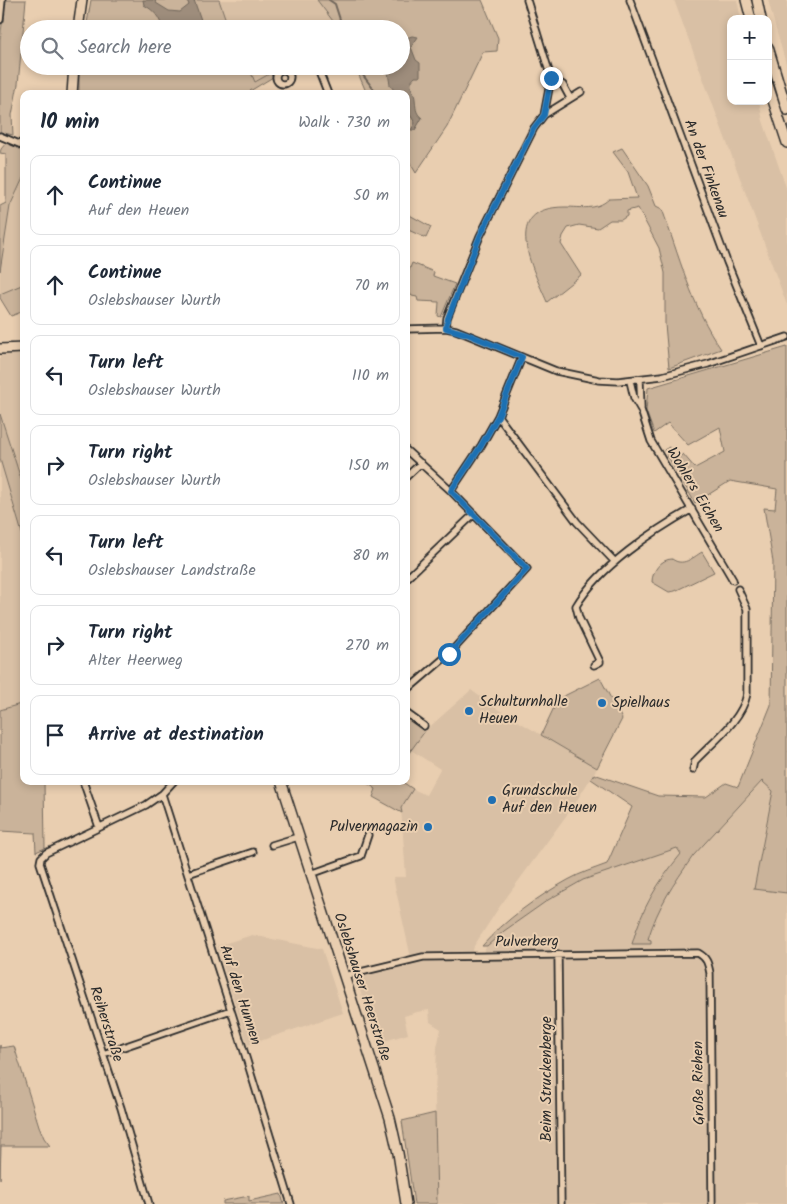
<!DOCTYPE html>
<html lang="en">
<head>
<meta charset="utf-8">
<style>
	:root { --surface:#fff; --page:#f2f2f3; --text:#1f2937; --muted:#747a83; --line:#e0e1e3 }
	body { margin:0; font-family:Kalam,sans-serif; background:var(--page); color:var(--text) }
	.controls { position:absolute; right:15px; top:15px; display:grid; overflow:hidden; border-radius:10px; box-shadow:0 2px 8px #0003 }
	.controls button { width:45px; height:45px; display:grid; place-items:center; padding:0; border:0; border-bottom:1px solid var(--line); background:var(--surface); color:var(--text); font:25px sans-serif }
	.stop { position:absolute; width:15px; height:15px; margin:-11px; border:4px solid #1f6fb2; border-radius:50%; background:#fff }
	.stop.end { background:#1f6fb2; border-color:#fff; box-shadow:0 1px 5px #0008 }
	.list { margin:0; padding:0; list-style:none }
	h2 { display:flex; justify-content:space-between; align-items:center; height:65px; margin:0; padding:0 20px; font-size:21px }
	h2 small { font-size:16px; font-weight:400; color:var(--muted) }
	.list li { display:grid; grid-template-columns:32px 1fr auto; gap:15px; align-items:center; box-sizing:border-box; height:80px; margin:0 10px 10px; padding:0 10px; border:1px solid var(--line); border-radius:10px }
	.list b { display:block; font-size:19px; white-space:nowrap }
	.list p { margin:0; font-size:16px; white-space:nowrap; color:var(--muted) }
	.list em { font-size:16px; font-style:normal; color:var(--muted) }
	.icon { flex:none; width:28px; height:28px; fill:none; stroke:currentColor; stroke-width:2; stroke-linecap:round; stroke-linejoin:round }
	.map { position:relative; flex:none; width:787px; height:1204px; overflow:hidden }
	.search { position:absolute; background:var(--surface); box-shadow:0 2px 8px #0003; left:20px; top:20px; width:390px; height:55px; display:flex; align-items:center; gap:12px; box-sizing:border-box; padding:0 18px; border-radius:28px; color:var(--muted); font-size:19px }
	.panel { position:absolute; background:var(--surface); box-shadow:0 2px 8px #0003; left:20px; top:90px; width:390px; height:695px; border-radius:10px }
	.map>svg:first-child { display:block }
</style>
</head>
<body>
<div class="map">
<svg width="787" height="1204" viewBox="0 0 787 1204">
	<rect width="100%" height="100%" fill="#e9ceb0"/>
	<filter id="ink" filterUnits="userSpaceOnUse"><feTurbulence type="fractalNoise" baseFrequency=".02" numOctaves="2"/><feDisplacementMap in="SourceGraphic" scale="10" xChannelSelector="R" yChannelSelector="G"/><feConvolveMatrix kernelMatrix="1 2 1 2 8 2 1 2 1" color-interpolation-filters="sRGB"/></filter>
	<g filter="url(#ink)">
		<path fill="#d9c0a5" d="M219,0H317L339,27L336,29H229Z
			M674,0H737L741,19H731V101H759L763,121L787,190V305Z
			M768,0H787V67L777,33Z
			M248,66H283L255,82Z
			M24,176V284L0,294V271L10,206Z
			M0,349H24V465L16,467L0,414Z
			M0,459L24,540V703L0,710Z
			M471,690L494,707L597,768L574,805L498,909L474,946L471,960H478L487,946L504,931L548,900L583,880L677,848L681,854L663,876L649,899L638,923L648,940L655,917L665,897L693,856L762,781L773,790L754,889L787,893V1204H437L435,1094L437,1047L441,1029L430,1022L429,1010L417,1012L404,1016L408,1034L378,1043L354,973L411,958L393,877H406L401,808L413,789L426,795L440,769L411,750L425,731Z
			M252,935L322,949L343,1013L248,1045L217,946Z"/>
		<path fill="#cab39a" stroke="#7a6f62" d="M5,0H26L18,84L12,115L13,135L0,132V40Z
			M91,0H219L229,29H86Z
			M317,0H482L498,38L497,51L483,52L447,127L416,173L406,156V94H367L355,66H401V29H339Z
			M79,66H248L255,82L271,73L273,77L250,91L251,94H88L87,92L79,93Z
			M6,143L14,145L24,152V176L10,206L0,271V206L6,203V154L0,153L1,149Z
			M622,148L648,186L656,206L662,209C679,256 692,307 721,349L669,368L665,324V273L659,248L638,208L627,211V216L621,220H610L598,228L579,225L568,228L563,236L561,244L581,275L547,302C533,269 499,207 565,207C582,207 596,211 609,199L637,198L628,172L613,152Z
			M406,213L431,227L426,238L406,229Z
			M412,263L434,272L433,276L455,284L441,317L438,316L439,302L418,301L417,297L412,296L406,289V278Z
			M24,284V311L11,316L0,298V294Z
			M787,347V893L754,889L773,791L762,781L693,856C673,885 658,906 648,939L651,940V944H632C642,908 657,883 681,854L677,848L583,880L548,900L504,931L487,946H482C505,920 537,897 568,880C580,873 594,869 607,864L632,807L591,779L594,774L658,796L706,797L726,783L738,787L771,705L773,562L764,508L775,509L777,489L730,481L695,503L664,450L669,447L678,458L683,454L695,468L725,452L720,427L688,445L668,423L654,433L646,411L648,388Z
			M0,414L22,482H24V540L0,459Z
			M702,552L714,572L675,591L669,592L652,582C652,571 661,559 672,559C683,567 692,558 702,552Z
			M600,678L622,719L597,768L541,735L558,699Z
			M24,703V781H44L45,848L36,852L35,833L0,831V710Z
			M406,718L425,731L406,757Z
			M364,781H401L413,789L401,808L402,813L373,797L376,789Z
			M0,1045V1048L14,1046L39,1126L44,1138L50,1146H1L0,1179Z
			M435,1113L437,1204H414L402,1121Z
			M281,1194L284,1204H223V1201L249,1196V1201Z"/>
		<path fill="#9e8d7b" stroke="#70665b" d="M143,0H155L156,3L169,11L180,12L189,5L187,0H194L201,20V29H163C159,17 155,11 144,5Z
			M412,36L418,37L411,47L416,60L420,63V77H415C406,86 414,89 415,99C416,107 415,113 422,118L415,130H411L415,123L406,108V94H397L390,85L387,66H401V40Z"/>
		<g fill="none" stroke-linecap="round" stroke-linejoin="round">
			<path stroke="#70665b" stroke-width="2" d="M329,0L335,4L343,29
				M361,66L362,74L375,91V94"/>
			<defs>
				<path id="street" d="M630,0L727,262L761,346
					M0,20L2,0
					M317,66L328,94
					M276 77a7 7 0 1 1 14 0a7 7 0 1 1-14 0Z
					M551,78L563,85L570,98
					M544,115L581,92
					M0,136L24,146
					M446,328L447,318L480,236L534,128L544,115L551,78L527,0
					M406,329L446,328L456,330L556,371L599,380L618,381L662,376L708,364L787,337
					M640,380L641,408
					M630,381L634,398L641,410L651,441L733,580
					M498,416L577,522L615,562
					M406,450L451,491
					M406,477L421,463
					M406,579L474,514
					M594,665L600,662L579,618L576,606C599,567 653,531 692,509
					M406,691L449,654L527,569L451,491L481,446L498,416L522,357
					M406,713L424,726
					M693,770L695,761C713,742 742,720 747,694V609L738,589
					M83,781L99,827
					M162,794L243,1048L291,1204
					M272,845L298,837
					M188,874L253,852
					M311,874L361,856L368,835
					M558,954L561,1204
					M344,976L423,957L698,953C707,958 708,963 710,973L712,1204
					M103,1054L231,1010
					M149,1204L121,1108L40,863L41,858L46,853L146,805L162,794L174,781"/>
				<path id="secondary" d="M78,29L82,0
					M72,94L74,66
					M0,349L24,348
					M281,781L390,1118L398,1153L406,1204"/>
				<path id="primary" d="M746,0L751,19
					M757,0L761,19
					M768,47L787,110
					M768,85L787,143"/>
			</defs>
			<use href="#street" stroke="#2b2b2b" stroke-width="9"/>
			<use href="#secondary" stroke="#2b2b2b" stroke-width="12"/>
			<use href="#primary" stroke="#2b2b2b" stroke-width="12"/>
			<use href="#street" stroke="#e9ceb0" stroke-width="5.5"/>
			<use href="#secondary" stroke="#e9ceb0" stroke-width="9"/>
			<use href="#primary" stroke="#e9ceb0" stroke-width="9"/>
		</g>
	</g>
	<g fill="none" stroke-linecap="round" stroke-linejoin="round" filter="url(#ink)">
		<path stroke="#1f6fb2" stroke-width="6" d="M449,654L527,569L451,491L481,446L498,416L522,357L467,334L446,328L448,318L480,236L534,128L544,115L551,78"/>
	</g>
	<g fill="#1f6fb2" stroke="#e9ceb0" stroke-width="2">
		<circle cx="602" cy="703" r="5"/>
		<circle cx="469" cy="711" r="5"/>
		<circle cx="492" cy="800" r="5"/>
		<circle cx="428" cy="827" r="5"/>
	</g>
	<g text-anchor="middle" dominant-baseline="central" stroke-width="4" stroke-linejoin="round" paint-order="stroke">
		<g font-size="15" fill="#2b2b2b" stroke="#e9ceb0">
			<text transform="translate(706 169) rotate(70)">An der Finkenau</text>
			<text transform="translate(695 490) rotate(59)">Wohlers Eichen</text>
			<text transform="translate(527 942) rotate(-1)">Pulverberg</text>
			<text transform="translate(362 987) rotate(72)">Oslebshauser Heerstraße</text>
			<text transform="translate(240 995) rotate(72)">Auf den Hunnen</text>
			<text transform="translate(106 1024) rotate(72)">Reiherstraße</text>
			<text transform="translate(547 1079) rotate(-90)">Beim Struckenberge</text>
			<text transform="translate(699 1083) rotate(-91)">Große Riehen</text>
		</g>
		<g font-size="15" fill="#2b2b2b" stroke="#e9ceb0" text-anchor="start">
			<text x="479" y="702">Schulturnhalle<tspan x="479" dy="17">Heuen</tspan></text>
			<text x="612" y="703">Spielhaus</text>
			<text x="502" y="791">Grundschule<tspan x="502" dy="17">Auf den Heuen</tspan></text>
			<text x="418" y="827" text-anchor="end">Pulvermagazin</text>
		</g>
	</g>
</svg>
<div class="controls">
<button>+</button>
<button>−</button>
</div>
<div class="stop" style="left:449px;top:654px"></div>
<div class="stop end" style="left:551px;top:78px"></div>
<div class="search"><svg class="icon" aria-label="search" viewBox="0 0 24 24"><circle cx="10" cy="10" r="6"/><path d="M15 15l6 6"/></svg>Search here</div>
<section class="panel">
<h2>10 min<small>Walk · 730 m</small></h2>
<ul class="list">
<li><svg class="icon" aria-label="ahead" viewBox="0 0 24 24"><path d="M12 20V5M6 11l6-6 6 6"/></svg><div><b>Continue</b><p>Auf den Heuen</p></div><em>50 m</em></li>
<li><svg class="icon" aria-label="ahead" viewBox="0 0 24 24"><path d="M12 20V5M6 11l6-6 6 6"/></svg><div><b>Continue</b><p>Oslebshauser Wurth</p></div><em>70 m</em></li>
<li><svg class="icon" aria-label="left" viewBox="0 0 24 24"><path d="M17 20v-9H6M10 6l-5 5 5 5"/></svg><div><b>Turn left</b><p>Oslebshauser Wurth</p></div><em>110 m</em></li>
<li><svg class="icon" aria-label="right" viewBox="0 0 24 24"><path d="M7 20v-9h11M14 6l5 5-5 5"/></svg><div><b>Turn right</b><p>Oslebshauser Wurth</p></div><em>150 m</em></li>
<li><svg class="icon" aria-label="left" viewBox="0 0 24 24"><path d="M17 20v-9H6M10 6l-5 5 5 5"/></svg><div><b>Turn left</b><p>Oslebshauser Landstraße</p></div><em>80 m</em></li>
<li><svg class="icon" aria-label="right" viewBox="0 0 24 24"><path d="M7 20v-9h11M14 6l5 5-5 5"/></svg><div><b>Turn right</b><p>Alter Heerweg</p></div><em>270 m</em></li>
<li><svg class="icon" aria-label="arrive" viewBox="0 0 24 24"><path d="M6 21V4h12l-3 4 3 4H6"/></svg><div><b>Arrive at destination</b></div></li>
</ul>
</section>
</div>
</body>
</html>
